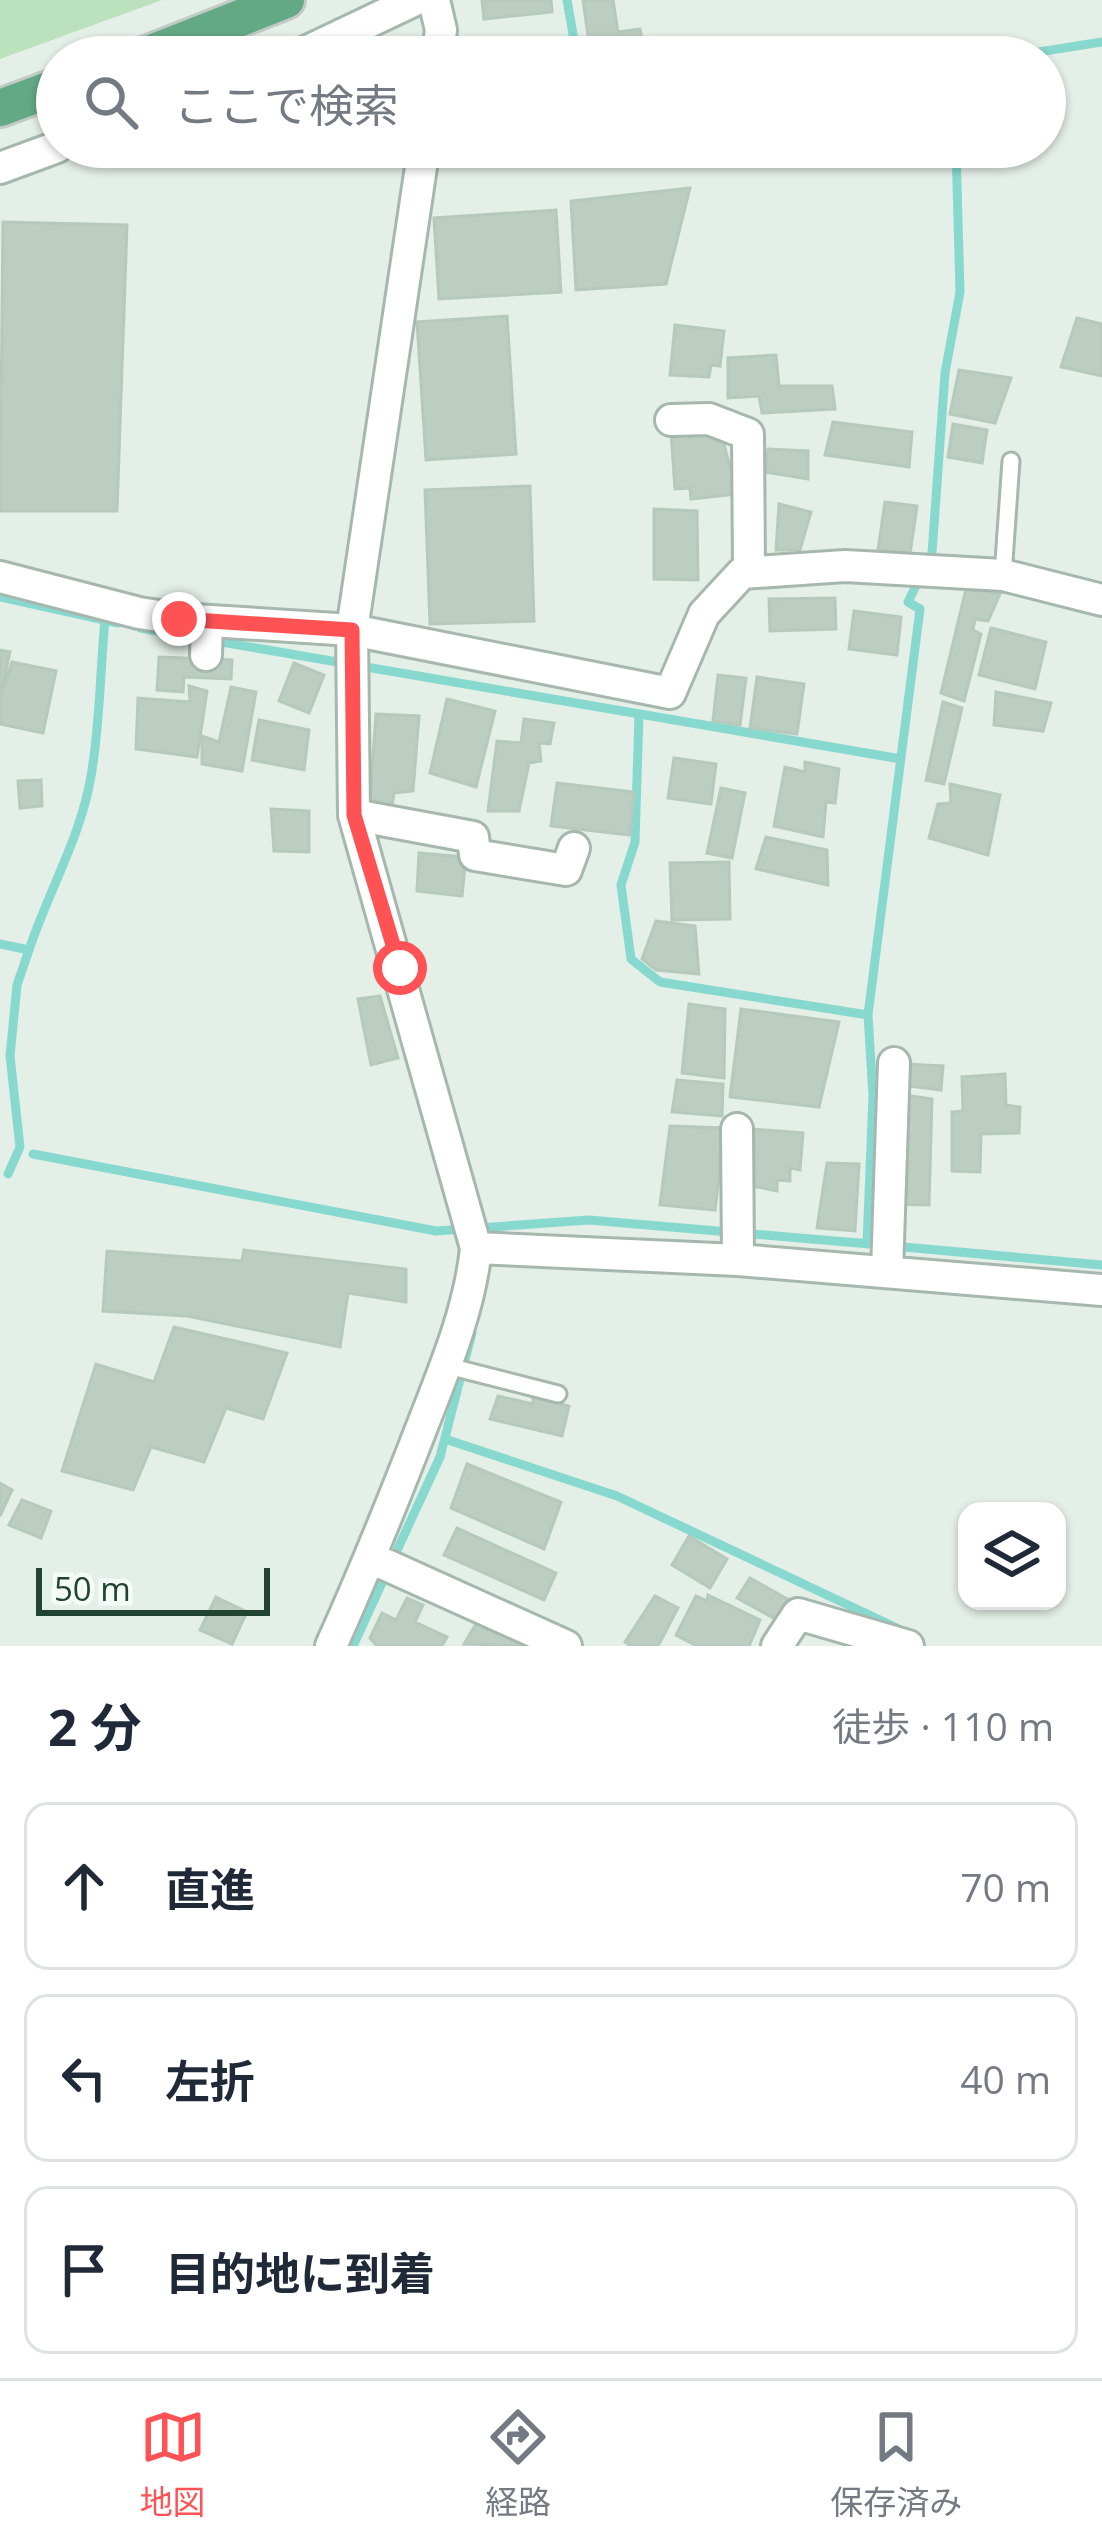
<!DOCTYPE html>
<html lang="ja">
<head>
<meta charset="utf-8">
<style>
	:root { --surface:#fff; --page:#f2f2f3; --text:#1f2937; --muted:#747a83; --line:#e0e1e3; --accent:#ff5255 }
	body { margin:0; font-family:"Open Sans","Noto Sans JP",sans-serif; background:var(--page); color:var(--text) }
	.controls { position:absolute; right:36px; bottom:36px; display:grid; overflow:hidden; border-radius:24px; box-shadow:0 3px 9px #0004 }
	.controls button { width:108px; height:108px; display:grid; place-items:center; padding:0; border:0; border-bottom:3px solid var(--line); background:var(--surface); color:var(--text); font:60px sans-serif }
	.scale { position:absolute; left:36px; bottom:30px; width:234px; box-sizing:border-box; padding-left:12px; border:6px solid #214331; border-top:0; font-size:33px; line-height:42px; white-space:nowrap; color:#214331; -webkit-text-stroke:9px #f5fbf7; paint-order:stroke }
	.stop { position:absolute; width:36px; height:36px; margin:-27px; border:9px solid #ff5255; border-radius:50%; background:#fff }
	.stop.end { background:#ff5255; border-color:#fff; box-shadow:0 3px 12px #0008 }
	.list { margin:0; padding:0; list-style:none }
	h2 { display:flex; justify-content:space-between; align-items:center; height:156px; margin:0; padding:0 48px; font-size:51px }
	h2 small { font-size:39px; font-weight:400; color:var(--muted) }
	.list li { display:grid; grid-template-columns:78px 1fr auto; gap:36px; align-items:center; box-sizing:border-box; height:168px; margin:0 24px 24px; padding:0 24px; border:3px solid var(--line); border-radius:24px }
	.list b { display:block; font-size:45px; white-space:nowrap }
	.list em { font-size:39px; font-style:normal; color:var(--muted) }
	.icon { flex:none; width:66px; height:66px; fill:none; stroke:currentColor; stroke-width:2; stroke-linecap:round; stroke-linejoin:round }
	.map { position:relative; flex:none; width:1102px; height:1646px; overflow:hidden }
	.search { position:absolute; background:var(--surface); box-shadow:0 3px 9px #0004; left:36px; right:36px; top:36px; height:132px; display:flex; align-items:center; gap:30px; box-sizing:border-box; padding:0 42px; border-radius:66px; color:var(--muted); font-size:45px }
	.sheet { height:732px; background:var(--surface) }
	nav { display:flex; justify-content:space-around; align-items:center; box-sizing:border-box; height:168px; border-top:3px solid var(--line); background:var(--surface); font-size:33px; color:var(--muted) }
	nav a { display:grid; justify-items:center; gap:6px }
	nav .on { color:var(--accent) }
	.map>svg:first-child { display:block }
</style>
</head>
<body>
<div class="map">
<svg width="1102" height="1646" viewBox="0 0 1102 1646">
	<rect width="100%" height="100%" fill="#e4efe7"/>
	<path fill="#bbe2bc" d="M0,0H162L0,59Z"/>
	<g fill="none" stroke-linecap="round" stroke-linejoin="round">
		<path stroke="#87d9d0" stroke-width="9" d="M567,0L577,57
			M1006,57L1102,42
			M0,597L118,623
			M140,628L901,759
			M639,715L635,842L621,885L631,959L660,982L868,1015
			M0,944L29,950C48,892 81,837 91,776C100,726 100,671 105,620
			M33,1154L436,1231L589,1220L870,1244
			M8,1174L20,1147L10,1056L17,985L29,950
			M867,1244L873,1096L868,1015L920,609L908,602L932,553L945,373L960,292L956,147
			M893,1246L1102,1265
			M445,1439L617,1496L899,1629
			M353,1646L440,1457L472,1333"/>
	</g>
	<path fill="#bccdc2" stroke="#b6cabc" stroke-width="3" d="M482,0H551L552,12L484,19Z
		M583,0H613L618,32L640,29L645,56L657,57H591Z
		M690,188L666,284L576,290L571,201Z
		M556,210L561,292L439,299L434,218Z
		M3,222L127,225L117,511H0Z
		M507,316L516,454L426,460L417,322Z
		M1077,318L1102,324V376L1061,367Z
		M675,325L724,331L720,366L711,365L709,377L670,375Z
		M776,355L779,386H832L835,409L762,413L759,396L728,398V358Z
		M959,370L1011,378L995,423L950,414Z
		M833,422L912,432L909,467L825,455Z
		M953,424L987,430L982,463L948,457Z
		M702,429L704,435L721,433L737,494L691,499L690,488L675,489L671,432Z
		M768,449L808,451V479L765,472Z
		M530,486L534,621L430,624L425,490Z
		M885,502L917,506L910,554L878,550Z
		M779,504L811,512L800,550H776Z
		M654,509L697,511L698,580L654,579Z
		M966,589L1000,594L988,621L975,619L973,630L981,634L964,701L941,693Z
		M835,598L836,629L770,631L769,599Z
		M854,611L901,617L897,655L849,649Z
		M991,628L1046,642L1035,689L979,675Z
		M0,650L10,652L0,697Z
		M159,657L232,660L231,679L184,677L183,692L157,690Z
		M12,662L56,671L43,733L0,724V698Z
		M294,663L324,675L309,713L279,701Z
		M718,675L746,678L740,725L713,721Z
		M757,677L804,684L797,734L750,728Z
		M189,686L207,691L197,757L136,749L138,698L190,702Z
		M231,687L256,692L242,771L202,764V736L219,742Z
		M996,692L1051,703L1043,731L994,725Z
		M447,699L495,711L476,787L430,773Z
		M943,702L962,708L944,784L926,780Z
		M376,714L419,716L413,791L394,793L392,808L370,798Z
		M524,719L554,723L550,744L539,743L541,761L529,763L519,811H488L497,741L521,743Z
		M259,720L309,730L304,770L252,760Z
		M674,758L716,764L711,804L668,798Z
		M805,762L839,769L835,803L826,802L823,837L774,826L785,767L805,772Z
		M41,780L42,806L20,808L18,781Z
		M557,783L634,792L630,835L551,826Z
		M950,784L1000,795L988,855L929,838L938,804L951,803Z
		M721,788L745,793L732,858L707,853Z
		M271,809L309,811V852L274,851Z
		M766,837L827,850L828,885L756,869Z
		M419,853L466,857L462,896L417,891Z
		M729,862L730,919L672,920L670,863Z
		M656,921L695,926L699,974L656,970L642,959Z
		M380,996L398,1058L371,1065L358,999Z
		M689,1004L725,1009L724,1078L682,1073Z
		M741,1009L839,1022L819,1107L730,1097Z
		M905,1064L943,1066L941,1090L901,1085Z
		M1005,1074L1006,1105L1020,1107L1019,1133L981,1134L980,1172L952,1171V1112L963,1111L962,1077Z
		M677,1080L723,1084L722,1116L672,1112Z
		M898,1094L932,1099L929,1205L883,1204Z
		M670,1126L725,1128L715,1210L660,1205Z
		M751,1129L803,1133L800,1170L790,1168V1181L777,1180V1191L753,1186Z
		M827,1163L859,1164L855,1231L817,1228Z
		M244,1250L406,1269V1302L348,1293L340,1347L187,1316L103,1311L107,1251L242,1261Z
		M174,1327L287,1353L263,1419L226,1408L204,1462L151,1447L133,1490L62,1471L96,1364L154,1382Z
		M498,1396L533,1404V1397L569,1406L562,1436L490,1419Z
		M467,1464L561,1502L544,1549L451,1508Z
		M0,1483L12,1490L0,1516Z
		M22,1500L51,1511L41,1538L9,1525Z
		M457,1528L556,1573L544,1600L444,1555Z
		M689,1536L727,1559L710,1588L672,1565Z
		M750,1578L789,1600L779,1621L737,1598Z
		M708,1595L760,1620L749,1646H697L676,1635L696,1596L707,1601Z
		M655,1596L678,1608L658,1646H631L625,1642Z
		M216,1597L247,1612L232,1644L200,1630Z
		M407,1598L423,1605L415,1622L447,1637L442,1646H377L370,1638L382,1613L396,1620Z
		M480,1617L530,1646L464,1644Z"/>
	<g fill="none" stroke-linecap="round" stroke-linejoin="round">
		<defs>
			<path id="service" d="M1003,575L1011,461
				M444,1365L558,1394"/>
			<path id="minor" d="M434,0L441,30L437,57
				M295,57L415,0
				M0,168L57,147
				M671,420L709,419L748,434L749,572
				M0,577L139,613L179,619L352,630L670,693L704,614L742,573L845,566L1003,575L1102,600
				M206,655L207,621
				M354,815L473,837L475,855L566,870L574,848
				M737,1129L738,1260
				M476,1248L738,1260L1102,1290
				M887,1272L894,1063
				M371,1558L566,1646
				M331,1646C364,1573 394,1499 423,1424C445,1368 470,1308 476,1248L354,815L352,630L424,147
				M777,1646L798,1614L908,1646"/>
			<path id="primary" d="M141,57L286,0
				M0,108L57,87"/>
		</defs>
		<use href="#service" stroke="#a6b8ad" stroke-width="21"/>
		<use href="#minor" stroke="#a6b8ad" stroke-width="36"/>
		<use href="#primary" stroke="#c1cac5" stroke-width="42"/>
		<use href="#service" stroke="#fff" stroke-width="15"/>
		<use href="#minor" stroke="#fff" stroke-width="30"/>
		<use href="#primary" stroke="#64a985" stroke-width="36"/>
	</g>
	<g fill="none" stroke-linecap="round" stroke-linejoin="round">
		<path stroke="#ff5255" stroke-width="15" d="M179,619L352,630L354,815L400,968"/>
	</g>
</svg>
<div class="controls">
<button><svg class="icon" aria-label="layers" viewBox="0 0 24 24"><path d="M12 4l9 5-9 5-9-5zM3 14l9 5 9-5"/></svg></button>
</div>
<div class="scale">50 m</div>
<div class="stop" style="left:400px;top:968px"></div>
<div class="stop end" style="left:179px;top:619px"></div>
<div class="search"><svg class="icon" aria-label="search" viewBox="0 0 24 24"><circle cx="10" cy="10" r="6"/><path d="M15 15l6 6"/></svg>ここで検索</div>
</div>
<section class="sheet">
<h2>2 分<small>徒歩 · 110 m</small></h2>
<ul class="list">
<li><svg class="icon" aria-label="ahead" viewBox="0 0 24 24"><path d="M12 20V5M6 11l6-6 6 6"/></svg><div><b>直進</b></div><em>70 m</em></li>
<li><svg class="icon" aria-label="left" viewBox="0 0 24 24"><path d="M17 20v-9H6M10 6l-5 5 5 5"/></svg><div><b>左折</b></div><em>40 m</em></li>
<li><svg class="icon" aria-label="arrive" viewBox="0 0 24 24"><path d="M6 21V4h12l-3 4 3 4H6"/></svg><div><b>目的地に到着</b></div></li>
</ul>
</section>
<nav>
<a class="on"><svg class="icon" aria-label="map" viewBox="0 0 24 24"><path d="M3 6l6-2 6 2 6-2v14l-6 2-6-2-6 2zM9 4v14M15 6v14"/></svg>地図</a>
<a><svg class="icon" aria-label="directions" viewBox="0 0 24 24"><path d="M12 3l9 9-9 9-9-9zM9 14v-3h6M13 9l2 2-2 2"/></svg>経路</a>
<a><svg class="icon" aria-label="saved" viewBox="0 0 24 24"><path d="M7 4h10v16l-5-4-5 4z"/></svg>保存済み</a>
</nav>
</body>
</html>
